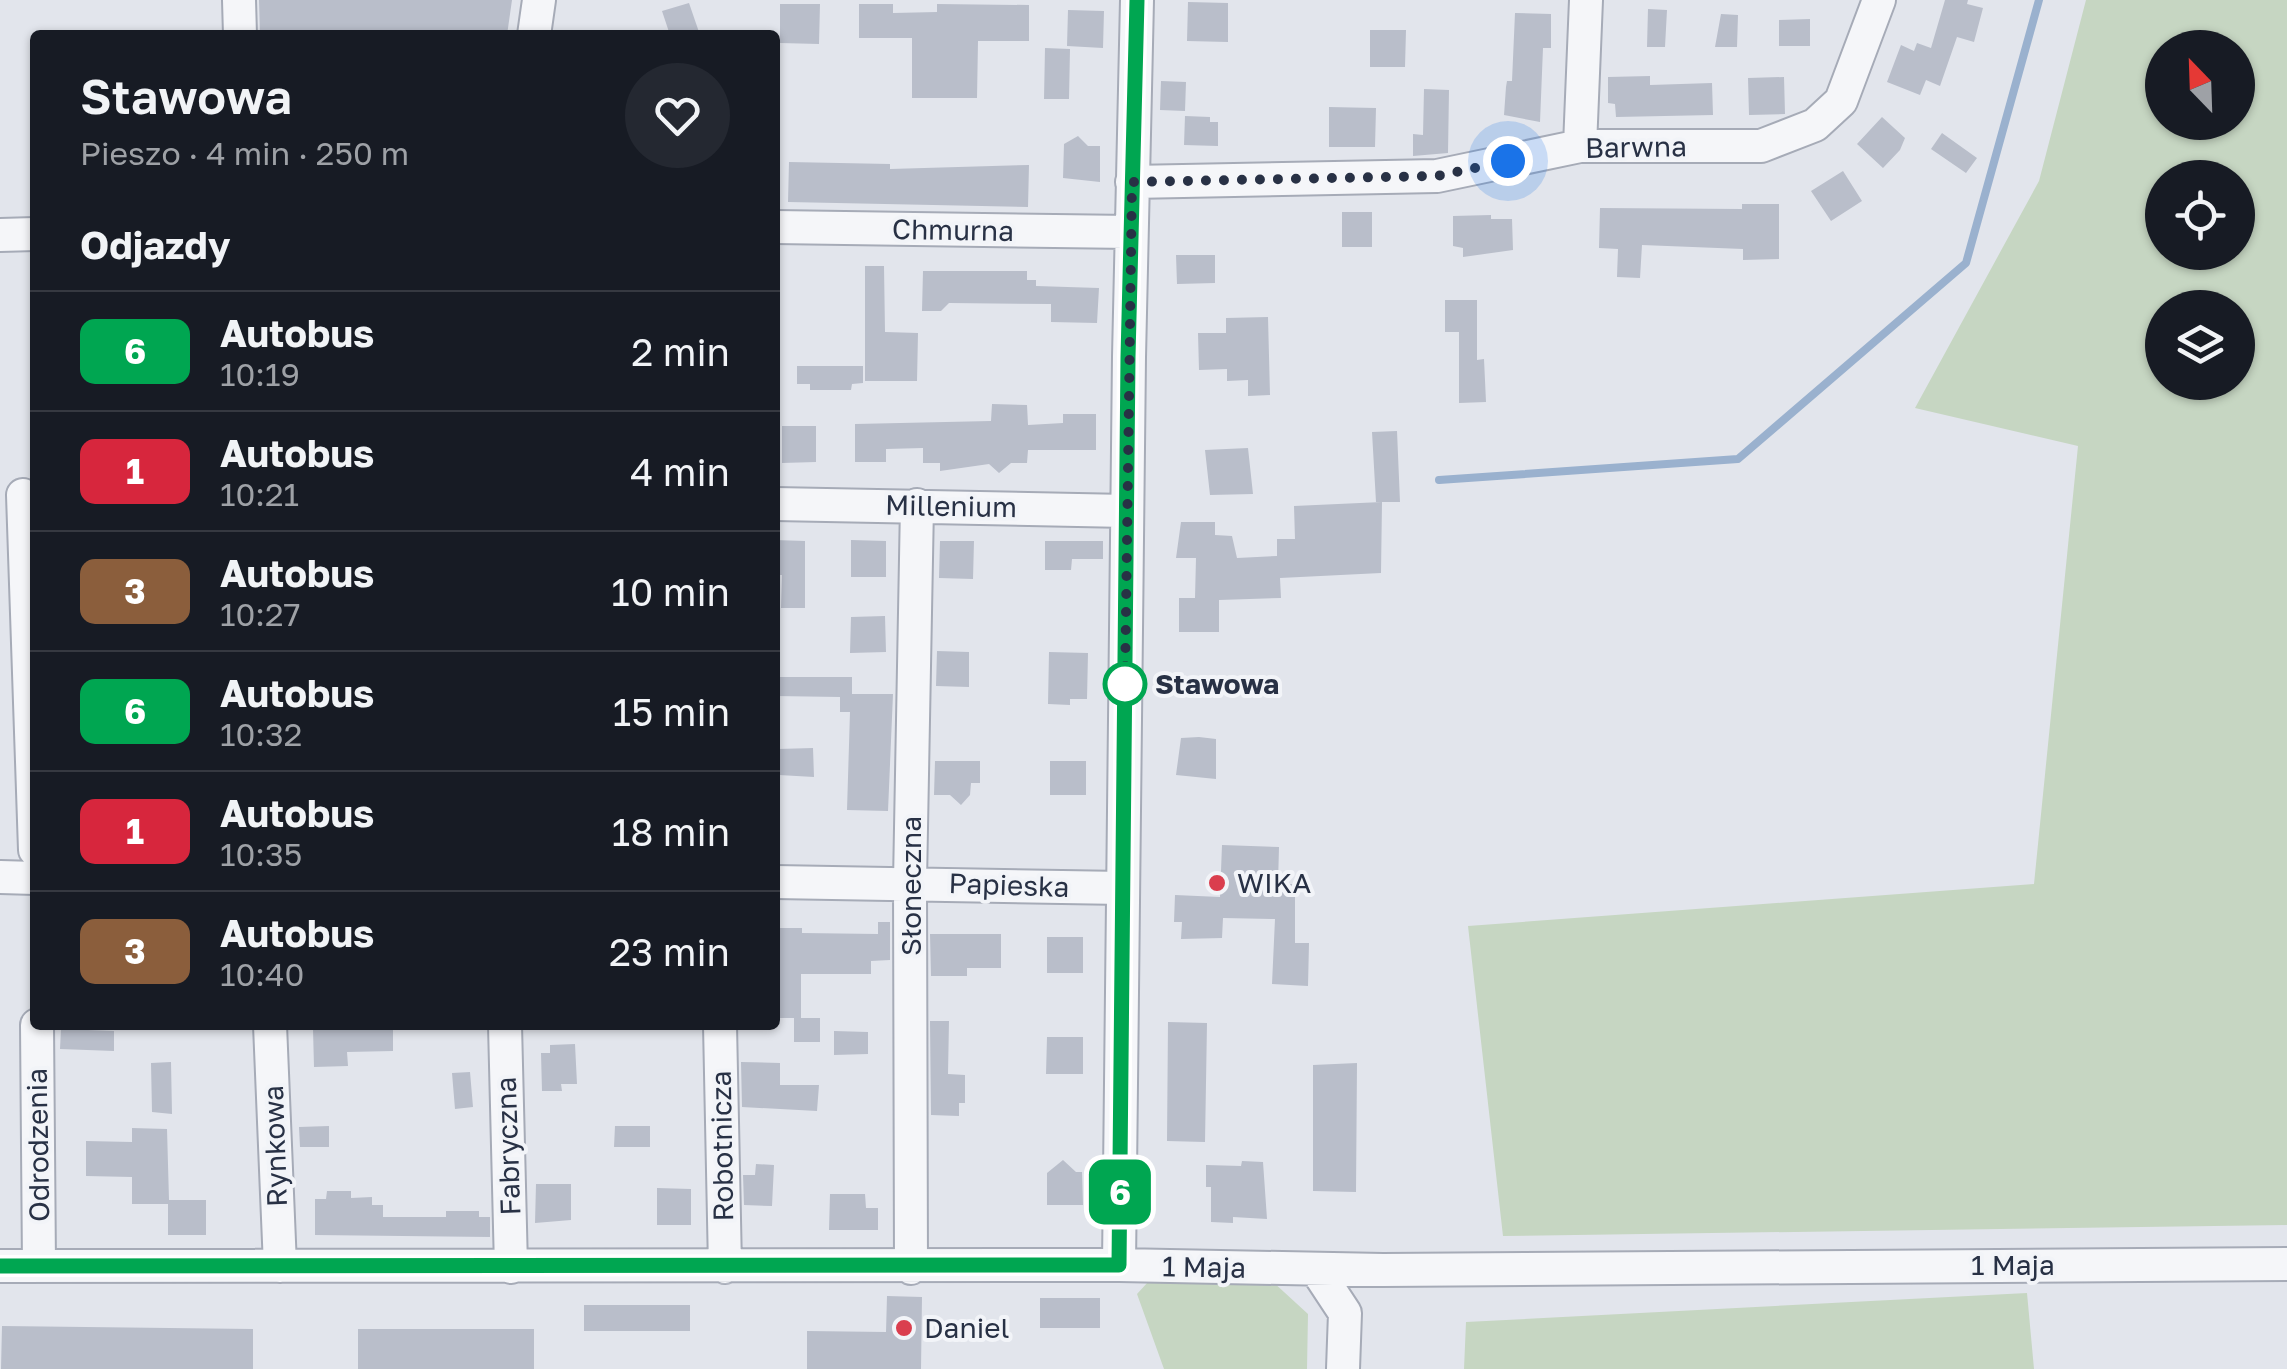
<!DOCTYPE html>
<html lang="pl">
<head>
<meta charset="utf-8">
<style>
  body { margin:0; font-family:"Golos Text",sans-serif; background:#242831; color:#f1f3f6; height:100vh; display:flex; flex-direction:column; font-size:38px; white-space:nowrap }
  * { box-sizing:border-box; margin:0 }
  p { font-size:32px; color:#9ea1a6 }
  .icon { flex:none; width:55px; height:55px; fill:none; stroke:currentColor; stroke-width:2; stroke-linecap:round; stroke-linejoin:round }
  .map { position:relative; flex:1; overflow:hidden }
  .panel { position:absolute; left:30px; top:30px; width:750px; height:1000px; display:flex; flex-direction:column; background:#171b24; border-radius:10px; box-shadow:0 2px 8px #0004 }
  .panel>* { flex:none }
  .badge { padding:0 20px; border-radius:15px; font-size:35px; line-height:65px }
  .needle { width:65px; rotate:337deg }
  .tools { position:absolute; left:2145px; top:30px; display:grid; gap:20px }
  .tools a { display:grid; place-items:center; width:110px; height:110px; border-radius:50%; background:#171b24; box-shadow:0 2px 8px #0004; font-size:50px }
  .you { position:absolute; width:50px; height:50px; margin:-25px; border:8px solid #fff; border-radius:50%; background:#1a73e8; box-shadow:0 0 0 15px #1a73e833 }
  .map>.badge { position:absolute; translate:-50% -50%; box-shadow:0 0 0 5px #fff }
  h2 { padding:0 50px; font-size:38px; line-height:90px }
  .round { display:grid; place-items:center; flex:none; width:105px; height:105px; border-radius:52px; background:#242831 }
  .summary { display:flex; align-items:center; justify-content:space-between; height:170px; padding:0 50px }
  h1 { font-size:48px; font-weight:600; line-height:75px }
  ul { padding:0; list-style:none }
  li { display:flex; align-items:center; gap:30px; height:120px; padding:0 50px; border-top:2px solid #363941 }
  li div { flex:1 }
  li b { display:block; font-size:38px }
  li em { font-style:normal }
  li .badge { min-width:110px; font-weight:700; text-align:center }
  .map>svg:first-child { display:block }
  .green { fill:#c6d6c2; fill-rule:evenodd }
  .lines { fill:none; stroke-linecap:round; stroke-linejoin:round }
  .stream { stroke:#9ab1ce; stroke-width:8 }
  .building { fill:#b9beca }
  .minor-casing { stroke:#a6abb7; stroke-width:36 }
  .minor { stroke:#f5f6f9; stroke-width:32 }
  .line-casing { stroke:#fff; stroke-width:22 }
  .line { stroke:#00a651; stroke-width:15 }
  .walk { stroke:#283145; stroke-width:10; stroke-dasharray:0 18 }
  .stop-dot { fill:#fff; stroke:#00a651; stroke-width:5 }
  .poi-dot { fill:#da3e4e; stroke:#f2f4f8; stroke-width:4 }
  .labels { text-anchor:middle; stroke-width:8; stroke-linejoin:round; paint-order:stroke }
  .street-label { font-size:28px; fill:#283145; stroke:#f2f4f8 }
  .stop-label { font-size:28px; font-weight:bold; fill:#283145; stroke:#f2f4f8; text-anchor:start }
  .poi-label { font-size:28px; fill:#283145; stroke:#f2f4f8; text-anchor:start }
</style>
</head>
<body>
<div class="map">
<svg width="2287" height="1369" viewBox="0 0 2287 1369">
  <rect width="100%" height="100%" fill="#e2e5ec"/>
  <path class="green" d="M2086,0H2287V1225L1503,1236L1468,926L2034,884L2078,446L1915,408L2039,181ZM2162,48H2238V122H2162ZM2162,178H2238V252H2162ZM2162,308H2238V382H2162Z
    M1272,1281L1308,1314L1307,1369H1164L1137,1294L1148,1282Z
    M2027,1293L2034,1369H1464L1466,1322Z"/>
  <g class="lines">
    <path class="stream" d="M1439,480L1738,459L1966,263L2039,0"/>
  </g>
  <path class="building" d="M259,0H512L507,35H260Z
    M1945,0H1968L1967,4L1983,8L1974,42L1957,37L1940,86L1926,80L1920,95L1887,82L1901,45L1914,51L1917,43L1931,48Z
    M1188,2L1228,3V42L1187,41Z
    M689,3L700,35H670L662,11Z
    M780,4H820L819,44L780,43Z
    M859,4H893V13L937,12V4L1029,5V41H978L977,98H912V38H859Z
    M1648,9L1667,10L1665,47H1647Z
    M1068,10L1104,11L1103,48L1067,46Z
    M1515,13L1551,14V48H1543L1540,122L1504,115L1506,87L1507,81H1512Z
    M1721,14L1738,15L1737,47H1715Z
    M1810,19V46H1779V20Z
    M1370,30H1406L1405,67H1370Z
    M1045,48L1070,49L1069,99H1044Z
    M1650,76V85L1712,83L1713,115L1616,117L1615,104L1608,103V77Z
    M1784,77L1785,114L1749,115L1748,78Z
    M1161,81L1186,82L1185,111L1160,110Z
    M1424,89L1449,90L1448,153L1413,156V134L1423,135Z
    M1329,107L1376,108L1375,147H1329Z
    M1185,116L1210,117V122H1218V146L1184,145Z
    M1882,117L1905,138L1900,150L1883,168L1857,144Z
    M1942,133L1977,158L1966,173L1931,149Z
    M1078,136L1088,146H1100V182L1063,178L1064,144Z
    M789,162L890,164V169L1029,165L1028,207L788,202Z
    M1843,171L1862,201L1831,221L1811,191Z
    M1742,204H1779V259L1743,260V249L1642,245L1640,278L1617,277L1618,249L1599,248L1600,208L1742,209Z
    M1342,212H1372V247H1342Z
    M1491,215V219H1512L1513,250L1463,257V248L1453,246V216Z
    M1176,255H1215V283L1177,284Z
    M865,266H884L885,332L918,333L917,381H865Z
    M923,271H1027V280H1036V286L1099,288L1097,323L1051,322V304L949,303L941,311H922Z
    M1445,300H1477V360L1484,359L1486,402L1459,403V332H1445Z
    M1268,317L1270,395L1248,396V380L1227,381V369L1199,370L1198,333H1226V318Z
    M797,366H863V383L852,384L851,390H810V384H797Z
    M992,404L1027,405L1028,425L1063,423V414H1096V450H1028L1027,463H1011L999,473L989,464L940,471V463H923V448L886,449V462H855V424L991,421Z
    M782,426H816V462L782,463Z
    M1397,431L1400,502H1376L1372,432Z
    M1248,448L1253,494L1210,495L1205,450Z
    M1382,502L1381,573L1280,578L1281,598L1219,600V632H1179V598H1195L1196,558H1176L1181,522H1215V535L1232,536L1237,558L1277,556V539H1295L1294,506Z
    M775,540L805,541V608H781L782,575H775Z
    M851,540L886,541V577H851Z
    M940,541H974L973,579L939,578Z
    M1045,541H1103V559H1072L1071,570H1045Z
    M885,616L886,652L850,653L851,617Z
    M937,651L969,652V687L936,686Z
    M1049,652L1088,653L1087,699H1070V705L1048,704Z
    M775,677H852V694H893L888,811L847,810L850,712H840V697L775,696Z
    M1199,737L1216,739V779L1176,775L1181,738Z
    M813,748L814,777L779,775L778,749Z
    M935,761H980V783H971L970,795L961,805L950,795H934Z
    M1050,761H1086V795H1050Z
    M1222,845L1279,847L1278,884H1295V943H1309L1308,986L1272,984L1275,919L1223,918L1222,938L1181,939L1182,922H1174L1175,895L1220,897Z
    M878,922H890V960L871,961V974H801V1018H820V1042H794V1018H799H775V928H802V933L878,934Z
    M930,934H1001V968H967V976H931Z
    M1047,937H1083V973H1047Z
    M930,1021H949L948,1074L965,1075V1103H959V1116L931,1115Z
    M1168,1022L1207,1023L1205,1142L1167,1141Z
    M371,1025H393V1051L347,1052L348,1066L314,1067L313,1029L371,1028Z
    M61,1029L114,1031V1051L60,1049Z
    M834,1031L868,1032V1054L834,1055Z
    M1047,1037H1083V1074H1046Z
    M575,1044L577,1084H561L562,1091H542L541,1053H550V1045Z
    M171,1062L172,1114L152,1112L151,1063Z
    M741,1062L780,1063V1085H819L817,1111L742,1107Z
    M1357,1063L1356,1192L1313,1191V1065Z
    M470,1072L473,1107L455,1109L452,1073Z
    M329,1126V1147H300L299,1127Z
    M615,1126H650V1147H614Z
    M132,1128L167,1129L169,1200H206V1235H168V1204H132V1177L86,1176V1141L132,1142Z
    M1063,1160L1076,1172H1082L1083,1205H1047V1173Z
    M1242,1161L1263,1162L1267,1219L1233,1217V1223L1211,1222V1187H1206V1165L1241,1166Z
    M756,1164L774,1165L772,1206L744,1205L743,1175H755Z
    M536,1184H571V1220L535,1223Z
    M657,1188L691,1189V1225H657Z
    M327,1191H351V1198L372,1197V1205H383V1217H446V1211H479V1217H490V1237L315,1235V1199H326Z
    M830,1194H865L866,1208H878V1230H829Z
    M887,1296L922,1297L921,1369H807V1331L886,1332Z
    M1040,1298H1100V1328H1040Z
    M584,1305H690V1331H584Z
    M2,1326L253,1329V1369H1Z
    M358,1329H534V1369H358Z"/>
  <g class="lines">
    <g class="minor-casing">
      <path id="minor" d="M239,0L240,35
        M534,35L539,0
        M1580,146L1586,0
        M1132,182L1437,176L1580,146H1761L1815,125L1841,101L1879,0
        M775,227L1131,232
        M0,235L35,234
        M23,495L35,850
        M775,504L1127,511
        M0,877L35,878
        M775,882L1123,888
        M37,1025L39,1266
        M270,1025L280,1266
        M505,1025L511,1267
        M720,1025L725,1267
        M1119,1265L1129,357L1137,0
        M0,1266L1119,1265L1383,1270L2287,1264
        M911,1268L910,882L917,505
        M1316,1269L1345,1313L1343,1369"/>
    </g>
    <use href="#minor" class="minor"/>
  </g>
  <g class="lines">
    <g class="line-casing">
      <path id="line" d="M0,1266L1119,1265L1128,357L1137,0"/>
    </g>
    <use href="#line" class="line"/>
    <path class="walk" d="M1125,684L1132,182L1437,176L1508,161"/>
  </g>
  <circle class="stop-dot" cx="1125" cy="684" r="20"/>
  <g class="poi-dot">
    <circle cx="1217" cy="883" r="10"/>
    <circle cx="904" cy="1328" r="10"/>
  </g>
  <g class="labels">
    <g class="street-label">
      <text transform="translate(1636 147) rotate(-1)" y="10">Barwna</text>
      <text transform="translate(953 230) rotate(1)" y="10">Chmurna</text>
      <text transform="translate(951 506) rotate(1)" y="10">Millenium</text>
      <text transform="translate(1009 885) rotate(2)" y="10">Papieska</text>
      <text transform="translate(911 886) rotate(-90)" y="10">Słoneczna</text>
      <text transform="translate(38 1145) rotate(-91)" y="10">Odrodzenia</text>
      <text transform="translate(275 1146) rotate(-92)" y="10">Rynkowa</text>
      <text transform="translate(508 1146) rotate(-92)" y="10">Fabryczna</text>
      <text transform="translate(722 1146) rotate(-91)" y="10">Robotnicza</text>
      <text x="2013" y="1275">1 Maja</text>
      <text transform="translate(1204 1267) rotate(1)" y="10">1 Maja</text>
    </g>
    <g class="stop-label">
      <text x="1155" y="694">Stawowa</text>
    </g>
    <g class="poi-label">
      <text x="1237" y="893">WIKA</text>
      <text x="924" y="1338">Daniel</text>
    </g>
  </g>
</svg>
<div class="tools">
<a><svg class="needle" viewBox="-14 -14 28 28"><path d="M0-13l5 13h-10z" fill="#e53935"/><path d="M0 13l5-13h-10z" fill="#9ea1a6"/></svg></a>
<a><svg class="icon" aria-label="locate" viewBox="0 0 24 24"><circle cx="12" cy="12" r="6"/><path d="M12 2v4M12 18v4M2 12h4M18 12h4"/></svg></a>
<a><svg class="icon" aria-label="layers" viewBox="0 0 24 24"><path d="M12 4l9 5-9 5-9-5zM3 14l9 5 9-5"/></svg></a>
</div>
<div class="you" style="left:1508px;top:161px"></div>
<b class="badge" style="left:1120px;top:1192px;background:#00a651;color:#fff">6</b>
<section class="panel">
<div class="summary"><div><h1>Stawowa</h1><p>Pieszo · 4 min · 250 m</p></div><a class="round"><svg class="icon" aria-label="heart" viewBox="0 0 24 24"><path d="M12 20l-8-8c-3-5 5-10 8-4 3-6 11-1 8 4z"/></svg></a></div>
<h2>Odjazdy</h2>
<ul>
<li><span class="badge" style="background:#00a651;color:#fff">6</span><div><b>Autobus</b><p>10:19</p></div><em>2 min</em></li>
<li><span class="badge" style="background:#d7263d;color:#fff">1</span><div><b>Autobus</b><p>10:21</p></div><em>4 min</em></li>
<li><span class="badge" style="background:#8b5e3c;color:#fff">3</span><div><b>Autobus</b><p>10:27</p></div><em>10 min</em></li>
<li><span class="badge" style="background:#00a651;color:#fff">6</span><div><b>Autobus</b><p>10:32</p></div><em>15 min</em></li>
<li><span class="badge" style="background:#d7263d;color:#fff">1</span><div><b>Autobus</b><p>10:35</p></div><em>18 min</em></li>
<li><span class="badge" style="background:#8b5e3c;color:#fff">3</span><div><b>Autobus</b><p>10:40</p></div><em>23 min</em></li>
</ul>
</section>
</div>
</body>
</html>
